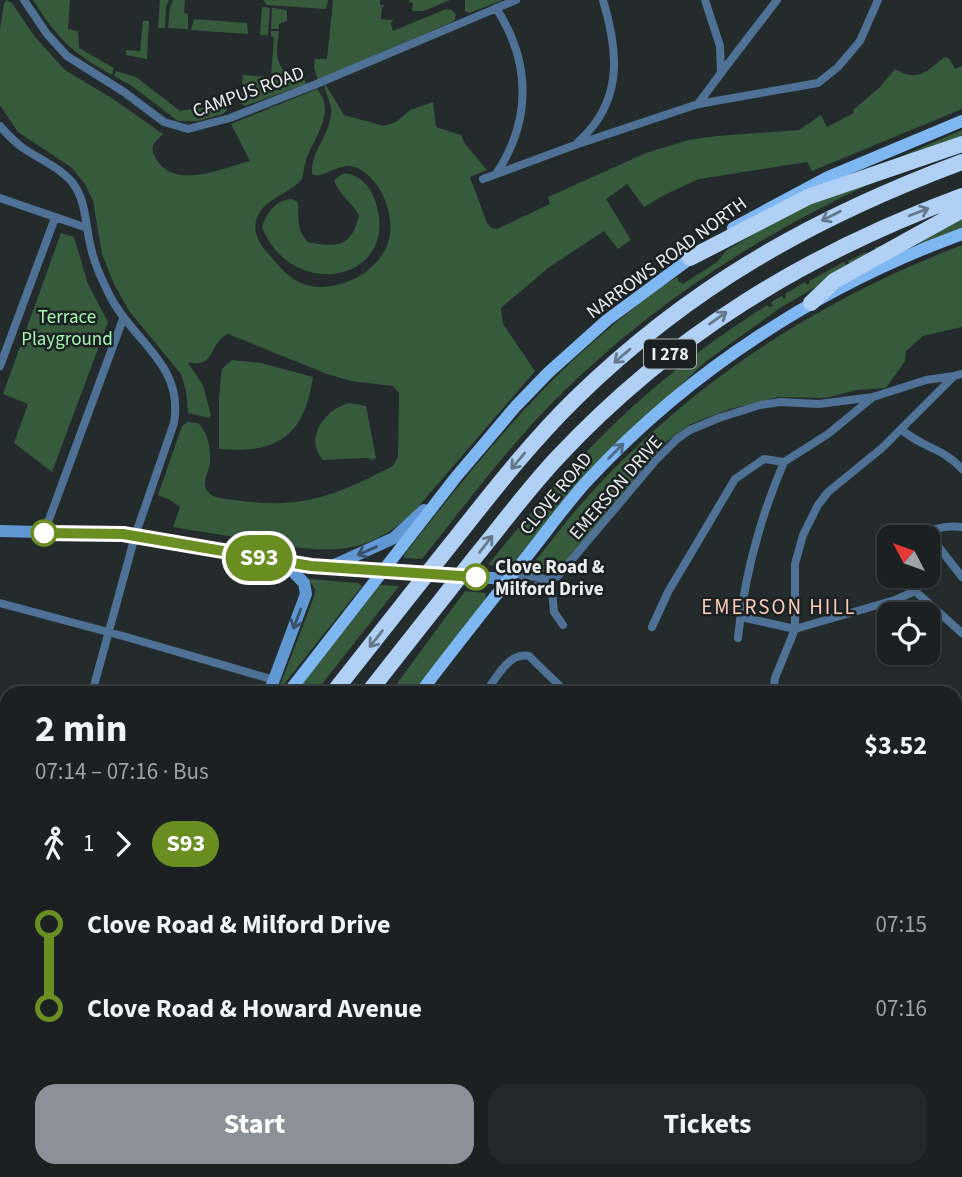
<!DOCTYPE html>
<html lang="en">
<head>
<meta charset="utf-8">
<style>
  body { margin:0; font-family:"Source Sans 3",sans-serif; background:#24282a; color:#f1f3f6; height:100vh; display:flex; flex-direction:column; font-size:26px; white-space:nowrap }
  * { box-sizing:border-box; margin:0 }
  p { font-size:23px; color:#a0a3a5 }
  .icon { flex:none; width:38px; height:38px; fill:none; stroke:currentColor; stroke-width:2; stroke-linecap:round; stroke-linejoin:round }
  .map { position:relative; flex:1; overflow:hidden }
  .sheet { position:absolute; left:0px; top:686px; width:962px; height:492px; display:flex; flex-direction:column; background:#1b2022; border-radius:21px 21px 0 0; box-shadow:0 2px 5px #0004,0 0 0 2px #393e40 }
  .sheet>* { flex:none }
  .badge { padding:0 14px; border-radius:23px; font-size:24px; line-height:46px }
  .needle { width:46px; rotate:311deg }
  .buttons { position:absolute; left:877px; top:525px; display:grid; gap:14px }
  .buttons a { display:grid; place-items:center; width:63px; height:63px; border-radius:14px; background:#1b2022; box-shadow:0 2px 5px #0004,0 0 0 2px #393e40; font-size:35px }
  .map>.badge { position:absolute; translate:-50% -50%; box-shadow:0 0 0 4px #fff }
  .legs { display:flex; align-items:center; gap:10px; height:77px; padding:0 35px; font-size:23px }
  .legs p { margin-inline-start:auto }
  .overview { display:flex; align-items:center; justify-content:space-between; height:119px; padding:0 35px }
  h1 { font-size:38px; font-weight:700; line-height:52px }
  .cta { display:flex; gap:14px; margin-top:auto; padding:14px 35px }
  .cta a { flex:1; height:80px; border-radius:21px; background:#8c9099; color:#fff; font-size:28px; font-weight:700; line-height:80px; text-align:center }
  .cta a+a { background:#24282a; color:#f1f3f6 }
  ul { padding:0 35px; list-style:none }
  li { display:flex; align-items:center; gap:24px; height:84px; font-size:26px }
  li i { display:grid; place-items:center; width:10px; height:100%; margin:0 9px; background:currentColor }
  li i::after { content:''; width:18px; height:18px; margin:-9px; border:5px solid; border-radius:50%; background:#1b2022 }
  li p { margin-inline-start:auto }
  li:first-child i { background:linear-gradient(#0000 50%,currentColor 0) }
  li:last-child i { background:linear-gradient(currentColor 50%,#0000 0) }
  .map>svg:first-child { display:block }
  .green { fill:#365a3b }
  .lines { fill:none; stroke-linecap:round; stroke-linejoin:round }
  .street { stroke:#4f7195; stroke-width:8 }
  .secondary { stroke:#6198d3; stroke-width:12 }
  .primary { stroke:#7fb7f3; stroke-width:12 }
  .highway { stroke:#b0d1f5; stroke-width:16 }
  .oneway { stroke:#66798c }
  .oneway2 { stroke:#4d6c8b }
  .oneway3 { stroke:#375169 }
  .line-1-casing { stroke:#fff; stroke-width:16 }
  .line-1 { stroke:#6b8e23; stroke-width:10 }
  .stop-1-dot { fill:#fff; stroke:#6b8e23; stroke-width:3.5 }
  .labels { text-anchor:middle; stroke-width:5; stroke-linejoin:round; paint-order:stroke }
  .shield { fill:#1b2123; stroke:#acb0b2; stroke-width:2 }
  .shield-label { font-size:18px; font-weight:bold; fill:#eaeeef }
  .street-label { font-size:19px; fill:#eaeeef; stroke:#1b2123 }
  .park-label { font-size:19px; fill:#a5f6af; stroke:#1b2123 }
  .stop-label { font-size:19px; font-weight:bold; fill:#eaeeef; stroke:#1b2123; text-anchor:start }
  .neighbourhood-label { font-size:21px; letter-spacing:2px; fill:#facbb7; stroke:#1b2123 }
</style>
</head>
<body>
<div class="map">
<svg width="962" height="1177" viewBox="0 0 962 1177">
  <rect width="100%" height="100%" fill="#242b2d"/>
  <path class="green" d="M7,0L12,3L35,37L65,70L113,99L163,134C155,142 149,146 155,157C173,192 222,168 250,161L231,124L317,89C336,111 316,135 307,157C304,165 304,172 302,179C290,193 270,197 260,212C251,226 256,239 266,251C274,260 282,271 292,278C320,298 364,282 382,255C400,229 387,186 361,170C340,157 326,181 312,174C310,151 333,132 331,108C330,101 326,93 324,86L326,85L344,115L384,126L396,122L410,110L433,102L436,127L461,135L465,144L487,170L470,177L487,223L491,228L497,229L550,204L548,197L646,153L688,140L717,136L799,130L821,115L827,127L854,113L853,110L879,88L895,69C919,83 926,71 945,57L949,58L955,69L962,66V109L812,171L807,162L699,179L666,194L644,207L627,184L606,199L631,240L618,249L604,231L548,268L501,308L503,324L535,371L412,514C361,560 322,552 259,541C230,536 201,532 173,527L180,507L170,500L158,495L182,426L188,422L198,423C209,433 212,453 209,468C207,474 203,482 206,489C210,498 225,499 234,500C302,510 334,496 393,466L398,457L399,393L393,386L351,381L327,374L228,334C213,340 213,362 199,363C196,364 192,362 188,363L203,385L211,416L209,418L188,413L186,391L181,374L129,311L114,284L102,254L93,201L85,184L71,167L18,132L0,105V29L4,3Z
    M33,0H70L68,29L78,31L79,48L114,68L112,75C71,52 58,39 33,0Z
    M160,0H169L166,7L165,28H158Z
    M173,0H185L184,13L188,14V29L168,28L170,7Z
    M263,0H328L326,9L267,5Z
    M333,0H380V5H385L382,7L381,19L393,20L391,24L393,31L446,9L452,10L456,15L454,21L318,80L314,68L315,59H327Z
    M409,0H450L424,11H412L413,3L409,2Z
    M465,0H503L469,13L465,11Z
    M262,7L270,8L268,35H260Z
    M272,8L287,10V21L279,24V29H271Z
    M194,19L247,23L248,34L191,30Z
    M143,21H149L147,59L126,55V50L140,51Z
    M271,31H279C277,49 272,68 293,75L294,68L301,69L306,84L245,106L240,103L243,75L271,77L274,37L271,36Z
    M116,71L136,77L180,111L219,105L229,101L228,109L223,114L198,121H178L132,86L114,76Z
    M962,130V139L888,162Z
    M344,173C360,175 369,185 375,200C403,281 292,304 262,227C267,213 275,200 292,199L298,202C299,219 296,229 308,242C337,248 352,247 359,215C352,202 338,194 334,180Z
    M881,179C761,233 652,304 558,397C508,447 466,504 422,559L404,558V555C468,473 532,392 613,325C634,308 654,290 678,277V281L683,284L717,262L727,250L778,220L837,192Z
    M962,218V228L916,246L921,242Z
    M61,233L74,237L88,284L108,322L52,472L14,443L28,404L3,394Z
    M888,245L780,308L705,362L581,480L510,567L488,565C573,458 651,378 767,305L769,307L773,306L771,302L782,296L784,299L786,297L785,294L805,282L807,285L810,283L809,281L844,262L846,265L849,264L848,261L866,252L867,254L876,250L875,247Z
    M962,245V327L923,336L906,351L905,361L886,388L856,390L826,398L778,397L730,409L691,424L666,442L565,563L549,572H529L528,570C549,544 569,517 592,492C694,380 821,299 962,245Z
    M232,360L261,363L313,377C304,437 277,454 219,449V396L222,369Z
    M350,403L366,406L376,458L372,460L368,458L323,460C303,438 326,408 350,403Z
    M308,579L358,583L362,586L277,693L314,597L315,589Z
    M380,585L399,586L315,693H295Z
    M465,591L486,593L485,600L412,693H390Z
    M7,1014V1075L0,1084V1022Z
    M402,1171H494L500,1177H402Z"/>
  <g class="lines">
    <path class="street" d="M24,0L47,34L67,56L124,92L164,122L188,129L230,118L314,85L516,0
      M496,8C531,62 532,120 496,174
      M721,73L777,0
      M698,104L721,73L720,46L705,0
      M0,126C7,134 14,142 23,148C39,159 59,167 72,182C87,201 85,226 91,248C95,266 103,282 111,298C135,343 184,365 174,423L135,536L92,693
      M578,142C623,102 619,53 603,0
      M483,179L575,145L698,104L818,83L838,67L860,41L878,0
      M0,198L87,228
      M0,366L55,218
      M901,429C920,447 942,447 962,469
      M927,532L962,577
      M44,533L123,319
      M918,537C932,528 945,525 962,527
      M906,576L915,591L962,633
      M551,580L524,575L508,579L515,588C533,589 543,585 558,576L656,460L677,439L690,430L719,418L760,405L780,402L819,404L873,397L926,380L954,376
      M551,580L554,612L563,625
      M0,603L123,636L274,680
      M741,617L795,629L895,600L915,591
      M652,627L668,592L735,479L764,459L784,462L828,434L873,397
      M738,638C744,578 760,518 784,462
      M485,693C496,679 509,651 529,656L567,693
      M773,693L775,678L795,629V564L803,535L818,505L828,492L882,448L954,376L962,374
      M0,703L7,705
      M956,722L962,719
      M0,806L7,808
      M0,909L7,911
      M956,961L962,973
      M956,1124H962
      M516,1171L524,1177
      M637,1177L640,1171
      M748,1177L751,1171
      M860,1177L863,1171"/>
    <path class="secondary" d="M0,531L123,534L328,568L508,579
      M330,567L394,538L424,510
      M269,693L306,594L304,583L285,563
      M0,1011L7,1003
      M56,1177L61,1171"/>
    <path class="primary" d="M733,228L828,177L962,121
      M288,693L456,477L516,406L549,372L607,320L695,255
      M420,693C456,645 494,598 531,551C550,527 567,503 588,480C691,369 820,286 962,234"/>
    <path class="highway" d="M690,258L808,197L962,144
      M811,303L834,281L962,210
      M333,693C373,642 414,590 455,539C493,491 531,442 576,398C691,286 812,218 962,162
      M368,693C404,647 440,602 476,556C503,523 528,489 557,458C672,335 805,254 962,196
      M0,1112L7,1103
      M0,1160L7,1151
      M5,1177L12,1171"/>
  </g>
  <defs><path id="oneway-shaft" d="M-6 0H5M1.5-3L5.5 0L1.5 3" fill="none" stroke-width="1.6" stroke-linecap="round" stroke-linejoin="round" transform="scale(1.75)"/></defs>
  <g class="oneway">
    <use href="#oneway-shaft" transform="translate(919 212) rotate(-21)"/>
    <use href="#oneway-shaft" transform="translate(831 216) rotate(153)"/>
    <use href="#oneway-shaft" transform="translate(718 318) rotate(-35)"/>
    <use href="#oneway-shaft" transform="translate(622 356) rotate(139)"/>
    <use href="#oneway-shaft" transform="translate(518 461) rotate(130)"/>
    <use href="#oneway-shaft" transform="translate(486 544) rotate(-52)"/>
    <use href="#oneway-shaft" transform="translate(376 639) rotate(128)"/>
  </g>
  <use class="oneway2" href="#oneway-shaft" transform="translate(616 451) rotate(-45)"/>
  <g class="oneway3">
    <use href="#oneway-shaft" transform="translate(367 551) rotate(156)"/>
    <use href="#oneway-shaft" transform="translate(297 619) rotate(111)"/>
  </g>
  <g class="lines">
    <g class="line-1-casing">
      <path id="line-1" d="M44,533L123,534L311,566L476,577"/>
    </g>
    <use href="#line-1" class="line-1"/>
  </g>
  <g class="stop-1-dot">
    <circle cx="44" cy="533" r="12"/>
    <circle cx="476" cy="577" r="12"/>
  </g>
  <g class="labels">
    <rect class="shield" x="644" y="339.5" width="52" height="29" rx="5"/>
    <g class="shield-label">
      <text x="670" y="360">I 278</text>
    </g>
    <g class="street-label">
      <text transform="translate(248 91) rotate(-20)" y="7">CAMPUS ROAD</text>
      <text transform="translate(666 257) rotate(-36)" y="7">NARROWS ROAD NORTH</text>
      <text transform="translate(615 487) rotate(-49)" y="7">EMERSON DRIVE</text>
      <text transform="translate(555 493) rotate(-50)" y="7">CLOVE ROAD</text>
    </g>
    <g class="park-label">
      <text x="67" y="323">Terrace<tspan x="67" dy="22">Playground</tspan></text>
    </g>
    <g class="stop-label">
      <text x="495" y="573">Clove Road &amp;<tspan x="495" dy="22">Milford Drive</tspan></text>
    </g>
    <g class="neighbourhood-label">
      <text x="779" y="614">EMERSON HILL</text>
    </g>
  </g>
</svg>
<div class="buttons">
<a><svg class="needle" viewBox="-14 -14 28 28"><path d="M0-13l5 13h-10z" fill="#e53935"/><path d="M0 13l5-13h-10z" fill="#a0a3a5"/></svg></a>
<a><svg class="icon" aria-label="locate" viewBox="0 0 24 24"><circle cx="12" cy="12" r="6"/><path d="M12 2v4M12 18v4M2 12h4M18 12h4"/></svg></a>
</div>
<b class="badge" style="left:259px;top:558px;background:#6b8e23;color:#fff">S93</b>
<section class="sheet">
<div class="overview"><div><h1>2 min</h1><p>07:14 – 07:16 · Bus</p></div><b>$3.52</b></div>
<div class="legs"><svg class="icon" aria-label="walk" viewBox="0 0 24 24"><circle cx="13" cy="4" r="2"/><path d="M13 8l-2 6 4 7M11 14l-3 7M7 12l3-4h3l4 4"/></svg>1<svg class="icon" aria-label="forward" viewBox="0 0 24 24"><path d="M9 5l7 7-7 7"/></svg><b class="badge" style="background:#6b8e23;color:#fff">S93</b></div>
<ul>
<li><i style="color:#6b8e23"></i><b>Clove Road &amp; Milford Drive</b><p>07:15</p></li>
<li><i style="color:#6b8e23"></i><b>Clove Road &amp; Howard Avenue</b><p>07:16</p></li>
</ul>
<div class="cta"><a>Start</a><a>Tickets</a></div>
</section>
</div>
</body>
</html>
